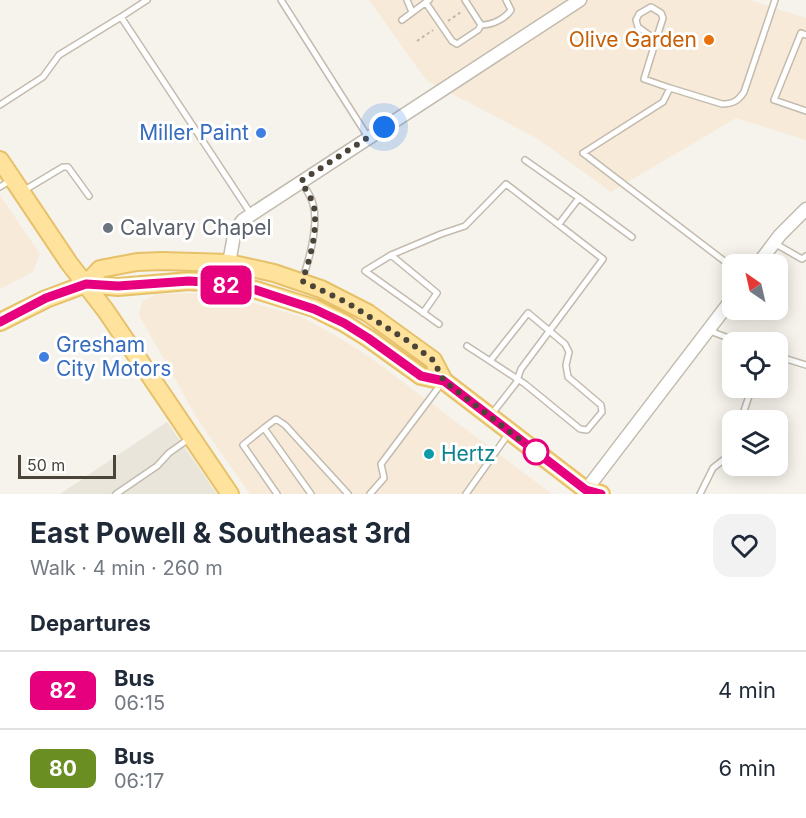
<!DOCTYPE html>
<html lang="en">
<head>
<meta charset="utf-8">
<style>
  body { margin:0; font-family:Inter,sans-serif; background:#f2f2f3; color:#1f2937; height:100vh; display:flex; flex-direction:column; font-size:22px; white-space:nowrap }
  * { box-sizing:border-box; margin:0 }
  p { font-size:20px; color:#747a83 }
  .icon { flex:none; width:33px; height:33px; fill:none; stroke:currentColor; stroke-width:2; stroke-linecap:round; stroke-linejoin:round }
  .map { position:relative; height:494px; overflow:hidden }
  .drawer { display:flex; flex-direction:column; background:#fff; flex:1 }
  .drawer>* { flex:none }
  .badge { padding:0 12px; border-radius:9px; font-size:21px; line-height:39px }
  .needle { width:39px; rotate:326deg }
  .buttons { position:absolute; left:722px; top:254px; display:grid; gap:12px }
  .buttons a { display:grid; place-items:center; width:66px; height:66px; border-radius:12px; background:#fff; box-shadow:0 3px 15px #0003; font-size:30px }
  .scale { position:absolute; left:18px; bottom:15px; width:98px; box-sizing:border-box; padding-left:6px; border:3px solid #4b4439; border-top:0; font-size:16px; line-height:21px; white-space:nowrap; color:#4b4439; -webkit-text-stroke:4px #fff; paint-order:stroke }
  .you { position:absolute; width:30px; height:30px; margin:-15px; border:4px solid #fff; border-radius:50%; background:#1a73e8; box-shadow:0 0 0 9px #1a73e833 }
  .map>.badge { position:absolute; translate:-50% -50%; box-shadow:0 0 0 3px #fff }
  h2 { padding:0 30px; font-size:22px; line-height:54px }
  .round { display:grid; place-items:center; flex:none; width:63px; height:63px; border-radius:18px; background:#f2f2f3 }
  .summary { display:flex; align-items:center; justify-content:space-between; height:102px; padding:0 30px }
  h1 { font-size:28px; font-weight:700; line-height:45px }
  ul { padding:0; list-style:none }
  li { display:flex; align-items:center; gap:18px; height:78px; padding:0 30px; border-top:2px solid #e0e1e3 }
  li div { flex:1 }
  li b { display:block; font-size:22px }
  li em { font-style:normal }
  li .badge { min-width:66px; font-weight:700; text-align:center }
  .map>svg:first-child { display:block }
  .residential { fill:#eae5da }
  .commercial { fill:#f7ead8 }
  .lines { fill:none; stroke-linecap:round; stroke-linejoin:round }
  .service-casing { stroke:#c2bbae; stroke-width:8 }
  .tertiary-casing { stroke:#c2bbae; stroke-width:15 }
  .primary-casing { stroke:#e6c16a; stroke-width:20 }
  .path { stroke:#c4b79f; stroke-width:2; stroke-dasharray:3 3; stroke-linecap:butt }
  .service { stroke:#fff; stroke-width:5 }
  .tertiary { stroke:#fff; stroke-width:12 }
  .primary { stroke:#ffe39c; stroke-width:16 }
  .line-casing { stroke:#fff; stroke-width:14 }
  .line { stroke:#e6007e; stroke-width:9 }
  .walk { stroke:#4b4439; stroke-width:6; stroke-dasharray:0 10.8 }
  .food-dot { fill:#e8710a; stroke:#fff; stroke-width:2 }
  .shop-dot { fill:#3f7fe0; stroke:#fff; stroke-width:2 }
  .worship-dot { fill:#6b7280; stroke:#fff; stroke-width:2 }
  .stop-dot { fill:#fff; stroke:#e6007e; stroke-width:3 }
  .culture-dot { fill:#0f9aa8; stroke:#fff; stroke-width:2 }
  .labels { text-anchor:middle; stroke-width:6; stroke-linejoin:round; paint-order:stroke }
  .food-label { font-size:21px; fill:#c56008; stroke:#fff; text-anchor:end }
  .shop-label { font-size:21px; fill:#366cbe; stroke:#fff; text-anchor:end }
  .worship-label { font-size:21px; fill:#5b616d; stroke:#fff; text-anchor:start }
  .culture-label { font-size:21px; fill:#0d838f; stroke:#fff; text-anchor:start }
</style>
</head>
<body>
<div class="map">
<svg width="806" height="494" viewBox="0 0 806 494">
  <rect width="100%" height="100%" fill="#f6f3ec"/>
  <path class="residential" d="M167,422L217,494H60Z"/>
  <path class="commercial" d="M369,0H750L806,18V140L736,118L611,192L538,139L426,80Z
    M0,195L40,254L33,272L0,289Z
    M201,293L232,297L302,317L340,338L371,358L552,494H250L198,420L139,315L142,301L156,294Z"/>
  <g class="lines">
    <g class="service-casing">
      <path id="service" d="M281,0L368,137
        M407,0L412,12
        M426,3L452,41L457,44L478,30L481,25L465,0
        M651,7L661,13L663,18L656,40L638,27L636,20L639,14Z
        M121,17L147,0
        M402,20L429,0
        M481,25C492,25 505,19 511,10L506,0
        M806,35L801,33L774,100L806,111
        M656,40L644,79L670,88
        M0,105L43,77L59,55L121,17L251,214
        M525,160L579,198L559,224
        M302,183C306,189 311,196 313,204C319,224 309,261 302,280
        M0,187L11,180
        M23,191L63,167H68L89,196
        M579,198L632,237
        M774,243L802,259L806,256
        M391,255L437,293L423,313
        M732,267L583,153L663,102L670,88L722,104C733,104 738,101 744,92L775,0
        M528,313L565,344L569,352L566,365L568,377L601,405L602,412L587,430L580,429L525,384L490,361Z
        M439,324L365,271L391,255L441,234L465,226L506,184L603,259L521,369L516,383L491,415
        M710,331L739,342
        M467,346L490,361
        M777,356L806,365
        M741,420L752,387
        M264,428L276,419L285,425L348,494
        M116,494L157,466L169,453L190,438
        M277,494L243,445L264,428L311,494
        M370,494L384,478L381,464L441,384
        M466,494L509,433
        M700,494L713,468L727,457L732,445"/>
    </g>
    <g class="tertiary-casing">
      <path id="tertiary" d="M229,263L235,230L243,220L580,0
        M758,264L780,235L806,209
        M586,490L732,299"/>
    </g>
    <g class="primary-casing">
      <path id="primary" d="M0,160L69,263L106,311L230,494
        M86,284L100,269L137,262L162,261L229,263L274,273L321,289L368,313L433,360L444,381L586,490L601,494
        M0,322L46,299L86,284L118,287L189,281L219,283L256,290L314,308L344,323L368,338L421,376L444,381"/>
    </g>
    <path class="path" d="M448,21L461,12
      M417,41L433,30"/>
    <use href="#service" class="service"/>
    <use href="#tertiary" class="tertiary"/>
    <use href="#primary" class="primary"/>
  </g>
  <g class="lines">
    <g class="line-casing">
      <path id="line" d="M0,322L46,298L86,284L118,286L189,281L219,283L256,290L314,309L344,323L368,338L421,376L444,381L586,490L601,494"/>
    </g>
    <use href="#line" class="line"/>
    <path class="walk" d="M384,127L301,181C305,189 312,198 314,207C318,230 310,260 302,281L346,302L405,339L433,360L444,381L536,452"/>
  </g>
  <circle class="food-dot" cx="709" cy="40" r="6"/>
  <g class="shop-dot">
    <circle cx="261" cy="133" r="6"/>
    <circle cx="44" cy="357" r="6"/>
  </g>
  <circle class="worship-dot" cx="108" cy="228" r="6"/>
  <circle class="stop-dot" cx="536" cy="452" r="12"/>
  <circle class="culture-dot" cx="429" cy="454" r="6"/>
  <g class="labels">
    <g class="food-label">
      <text x="697" y="47">Olive Garden</text>
    </g>
    <g class="shop-label">
      <text x="249" y="140">Miller Paint</text>
      <text x="56" y="352" text-anchor="start">Gresham<tspan x="56" dy="24">City Motors</tspan></text>
    </g>
    <g class="worship-label">
      <text x="120" y="235">Calvary Chapel</text>
    </g>
    <g class="culture-label">
      <text x="441" y="461">Hertz</text>
    </g>
  </g>
</svg>
<div class="buttons">
<a><svg class="needle" viewBox="-14 -14 28 28"><path d="M0-13l5 13h-10z" fill="#e53935"/><path d="M0 13l5-13h-10z" fill="#747a83"/></svg></a>
<a><svg class="icon" aria-label="locate" viewBox="0 0 24 24"><circle cx="12" cy="12" r="6"/><path d="M12 2v4M12 18v4M2 12h4M18 12h4"/></svg></a>
<a><svg class="icon" aria-label="layers" viewBox="0 0 24 24"><path d="M12 4l9 5-9 5-9-5zM3 14l9 5 9-5"/></svg></a>
</div>
<div class="scale">50 m</div>
<div class="you" style="left:384px;top:127px"></div>
<b class="badge" style="left:226px;top:285px;background:#e6007e;color:#fff">82</b>
</div>
<section class="drawer">
<div class="summary"><div><h1>East Powell &amp; Southeast 3rd</h1><p>Walk · 4 min · 260 m</p></div><a class="round"><svg class="icon" aria-label="heart" viewBox="0 0 24 24"><path d="M12 20l-8-8c-3-5 5-10 8-4 3-6 11-1 8 4z"/></svg></a></div>
<h2>Departures</h2>
<ul>
<li><span class="badge" style="background:#e6007e;color:#fff">82</span><div><b>Bus</b><p>06:15</p></div><em>4 min</em></li>
<li><span class="badge" style="background:#6b8e23;color:#fff">80</span><div><b>Bus</b><p>06:17</p></div><em>6 min</em></li>
</ul>
</section>
</body>
</html>
